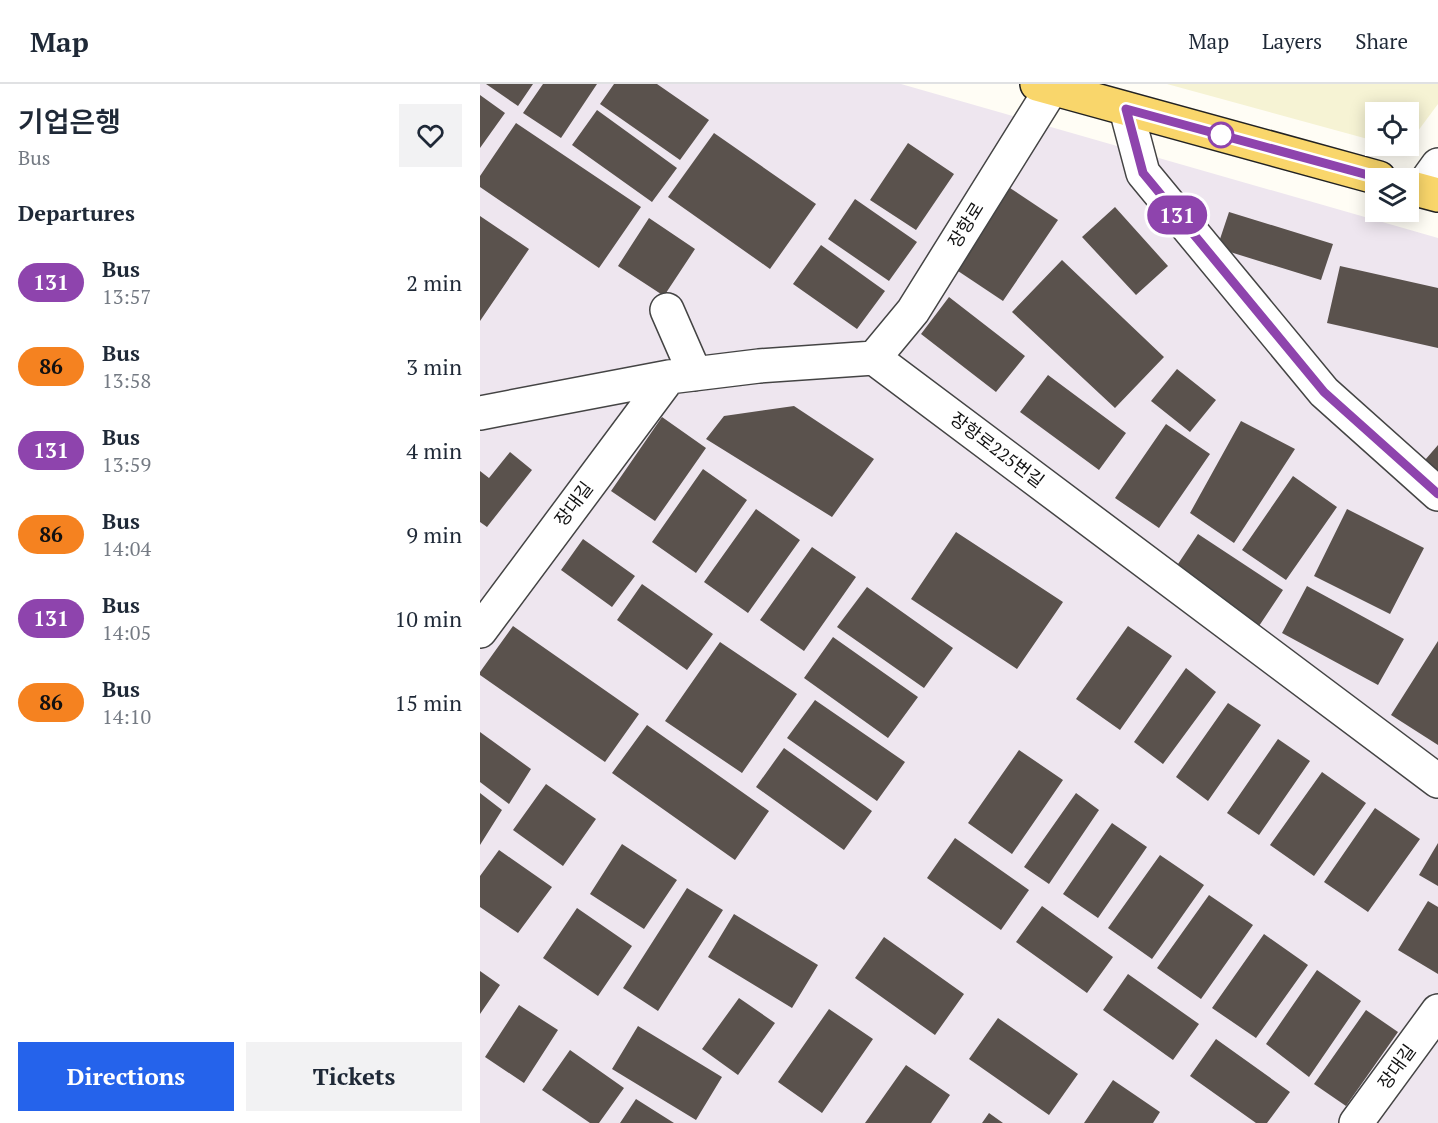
<!DOCTYPE html>
<html lang="en">
<head>
<meta charset="utf-8">
<style>
  body { margin:0; font-family:"PT Serif","Noto Sans KR",serif; background:#f2f2f3; color:#1f2937; height:100vh; display:flex; flex-direction:column; font-size:22px; white-space:nowrap }
  * { box-sizing:border-box; margin:0 }
  p { font-size:20px; color:#747a83 }
  .icon { flex:none; width:33px; height:33px; fill:none; stroke:currentColor; stroke-width:2; stroke-linecap:round; stroke-linejoin:round }
  .map { position:relative; flex:1; overflow:hidden }
  .panel { display:flex; flex-direction:column; background:#fff; width:480px }
  .panel>* { flex:none }
  .badge { padding:0 12px; border-radius:20px; font-size:21px; line-height:39px }
  .tools { position:absolute; left:885px; top:18px; display:grid; gap:12px }
  .tools a { display:grid; place-items:center; width:54px; height:54px; border-radius:0px; background:#fff; box-shadow:0 3px 15px #0003; font-size:30px }
  .map>.badge { position:absolute; translate:-50% -50%; box-shadow:0 0 0 3px #fff }
  h2 { padding:0 18px; font-size:22px; line-height:54px }
  .round { display:grid; place-items:center; flex:none; width:63px; height:63px; border-radius:0px; background:#f2f2f3 }
  .summary { display:flex; align-items:center; justify-content:space-between; height:102px; padding:0 18px }
  h1 { font-size:28px; font-weight:600; line-height:45px }
  .action { display:flex; gap:12px; margin-top:auto; padding:12px 18px }
  .action a { flex:1; height:69px; border-radius:0px; background:#2563eb; color:#fff; font-size:24px; font-weight:600; line-height:69px; text-align:center }
  .action a+a { background:#f2f2f3; color:#1f2937 }
  ul { padding:0; list-style:none }
  li { display:flex; align-items:center; gap:18px; height:84px; padding:0 18px }
  li div { flex:1 }
  li b { display:block; font-size:22px }
  li em { font-style:normal }
  li .badge { min-width:66px; font-weight:700; text-align:center }
  header { display:flex; align-items:center; gap:36px; box-sizing:border-box; height:84px; padding:0 30px; background:#fff; border-bottom:2px solid #e0e1e3 }
  header strong { font-size:28px }
  nav { display:flex; gap:33px; margin-inline-start:auto; font-size:21px }
  main { display:flex; flex:1; min-height:0 }
  .map>svg:first-child { display:block }
  .industrial { fill:#eee6ef }
  .farmland { fill:#f6f3d4 }
  .building { fill:#5a524d }
  .lines { fill:none; stroke-linecap:round; stroke-linejoin:round }
  .minor-casing { stroke:#444; stroke-width:36 }
  .major-casing { stroke:#222; stroke-width:36 }
  .minor { stroke:#fff; stroke-width:33 }
  .major { stroke:#f9d66b; stroke-width:33 }
  .line-casing { stroke:#fff; stroke-width:14 }
  .line { stroke:#8e44ad; stroke-width:9 }
  .stop-dot { fill:#fff; stroke:#8e44ad; stroke-width:3 }
  .labels { text-anchor:middle; stroke-width:6; stroke-linejoin:round; paint-order:stroke }
  .street-label { font-size:18px; fill:#111; stroke:#fff }
</style>
</head>
<body>
<header>
<strong>Map</strong>
<nav><a>Map</a><a>Layers</a><a>Share</a></nav>
</header>
<main>
<section class="panel">
<div class="summary"><div><h1>기업은행</h1><p>Bus</p></div><a class="round"><svg class="icon" aria-label="heart" viewBox="0 0 24 24"><path d="M12 20l-8-8c-3-5 5-10 8-4 3-6 11-1 8 4z"/></svg></a></div>
<h2>Departures</h2>
<ul>
<li><span class="badge" style="background:#8e44ad;color:#fff">131</span><div><b>Bus</b><p>13:57</p></div><em>2 min</em></li>
<li><span class="badge" style="background:#f58220;color:#111">86</span><div><b>Bus</b><p>13:58</p></div><em>3 min</em></li>
<li><span class="badge" style="background:#8e44ad;color:#fff">131</span><div><b>Bus</b><p>13:59</p></div><em>4 min</em></li>
<li><span class="badge" style="background:#f58220;color:#111">86</span><div><b>Bus</b><p>14:04</p></div><em>9 min</em></li>
<li><span class="badge" style="background:#8e44ad;color:#fff">131</span><div><b>Bus</b><p>14:05</p></div><em>10 min</em></li>
<li><span class="badge" style="background:#f58220;color:#111">86</span><div><b>Bus</b><p>14:10</p></div><em>15 min</em></li>
</ul>
<div class="action"><a>Directions</a><a>Tickets</a></div>
</section>
<div class="map">
<svg width="958" height="1039" viewBox="0 0 958 1039">
  <rect width="100%" height="100%" fill="#fffdf5"/>
  <path class="industrial" d="M0,0H421L958,154V1039H0Z"/>
  <path class="farmland" d="M687,0H958V20L929,59L928,28H896L895,57Z"/>
  <path class="building" d="M6,0H53L38,22Z
    M63,0H117L81,54L43,29Z
    M134,0H177L229,36L200,76L120,20Z
    M0,11L25,29L0,64Z
    M117,26L197,84L172,118L92,61Z
    M36,39L161,123L119,184L0,103V92Z
    M234,49L336,120L290,185L188,113Z
    M428,59L474,90L436,146L390,116Z
    M530,104L578,136L523,217L475,185Z
    M375,115L437,158L409,197L348,155Z
    M635,123L688,182L656,211L602,153Z
    M749,128L853,160L841,196L737,164Z
    M0,132L49,165L0,237Z
    M169,134L215,165L184,212L138,182Z
    M341,161L405,207L377,245L313,200Z
    M582,176L684,273L635,324L532,228Z
    M860,182L958,204V264L847,239Z
    M469,213L545,272L516,308L441,250Z
    M697,285L736,316L710,348L671,317Z
    M568,291L646,349L619,386L540,328Z
    M314,322L394,375L352,433L226,355L244,332Z
    M182,333L226,364L175,437L131,407Z
    M761,337L815,365L754,459L710,429Z
    M686,340L730,370L679,444L635,414Z
    M958,361V388L945,376Z
    M30,368L52,386L7,443L0,438V387L9,394Z
    M223,385L267,416L216,489L172,458Z
    M813,392L857,423L806,496L762,466Z
    M276,425L320,456L268,529L224,498Z
    M867,425L944,464L910,530L834,492Z
    M476,448L583,518L537,585L431,515Z
    M718,450L803,506L779,542L694,486Z
    M103,455L155,492L132,523L81,486Z
    M332,463L376,493L324,567L280,536Z
    M162,500L233,550L207,586L137,536Z
    M827,502L924,555L898,601L802,549Z
    M387,503L473,564L444,604L357,543Z
    M33,542L159,630L125,678L0,591V588Z
    M648,542L692,572L640,646L596,615Z
    M353,553L438,613L408,654L324,594Z
    M958,557V661L911,631Z
    M240,558L317,610L262,689L185,637Z
    M706,584L736,608L683,680L654,658Z
    M335,616L425,678L397,717L307,654Z
    M748,619L781,641L728,717L696,693Z
    M167,641L289,727L255,776L132,689Z
    M0,648L51,685L29,720L0,698Z
    M798,655L830,677L779,751L747,729Z
    M304,664L392,727L364,766L276,703Z
    M539,666L583,696L532,770L488,739Z
    M842,688L886,719L834,792L790,761Z
    M66,700L116,735L83,782L33,746Z
    M0,709L22,726L0,761Z
    M596,709L619,726L569,800L544,783Z
    M895,724L940,755L888,828L844,798Z
    M632,739L667,763L618,834L583,810Z
    M475,754L549,806L521,846L447,794Z
    M958,759V802L939,791Z
    M142,760L197,796L164,845L110,810Z
    M19,766L72,803L38,849L0,823V792Z
    M680,771L724,801L672,875L628,844Z
    M207,804L243,826L178,927L143,904Z
    M729,811L773,841L721,915L677,884Z
    M948,817L958,823V890L918,866Z
    M562,822L633,873L607,909L536,858Z
    M97,824L152,862L118,912L63,874Z
    M254,830L338,881L312,924L228,873Z
    M784,850L828,881L776,954L732,924Z
    M404,853L484,910L455,951L375,894Z
    M837,886L881,917L829,993L786,960Z
    M0,887L20,901L0,930Z
    M648,890L719,940L693,976L623,926Z
    M259,914L295,939L258,991L222,965Z
    M39,921L78,946L44,999L5,973Z
    M349,925L393,955L342,1029L298,998Z
    M886,926L918,948L866,1022L834,1000Z
    M518,934L598,990L569,1031L489,975Z
    M158,942L242,993L216,1036L132,985Z
    M736,955L810,1008L787,1039H776L710,992Z
    M90,966L144,1004L119,1039H110L62,1006Z
    M426,981L470,1011L451,1039H385Z
    M633,996L680,1028L673,1039H604Z
    M156,1015L194,1039H140Z
    M509,1029L523,1039H502Z"/>
  <g class="lines">
    <g class="minor-casing">
      <path id="minor" d="M646,25L663,89L844,308L958,410
        M940,106L958,81
        M187,226L215,290
        M394,274L433,227L572,4
        M0,329L189,293L279,282L394,274L958,697
        M0,547L189,293
        M876,1039L958,927"/>
    </g>
    <g class="major-casing">
      <path id="major" d="M557,0L899,94
        M928,103L958,111"/>
    </g>
    <use href="#minor" class="minor"/>
    <use href="#major" class="major"/>
  </g>
  <g class="lines">
    <g class="line-casing">
      <path id="line" d="M899,94L646,25L663,89L844,308L958,410"/>
    </g>
    <use href="#line" class="line"/>
  </g>
  <circle class="stop-dot" cx="741" cy="51" r="12"/>
  <g class="labels">
    <g class="street-label">
      <text transform="translate(486 141) rotate(-58)" y="6">장항로</text>
      <text transform="translate(517 366) rotate(37)" y="6">장항로225번길</text>
      <text transform="translate(94 420) rotate(-53)" y="6">장대길</text>
      <text transform="translate(917 983) rotate(-54)" y="6">장대길</text>
    </g>
  </g>
</svg>
<div class="tools">
<a><svg class="icon" aria-label="locate" viewBox="0 0 24 24"><circle cx="12" cy="12" r="6"/><path d="M12 2v4M12 18v4M2 12h4M18 12h4"/></svg></a>
<a><svg class="icon" aria-label="layers" viewBox="0 0 24 24"><path d="M12 4l9 5-9 5-9-5zM3 14l9 5 9-5"/></svg></a>
</div>
<b class="badge" style="left:697px;top:131px;background:#8e44ad;color:#fff">131</b>
</div>
</main>
</body>
</html>
